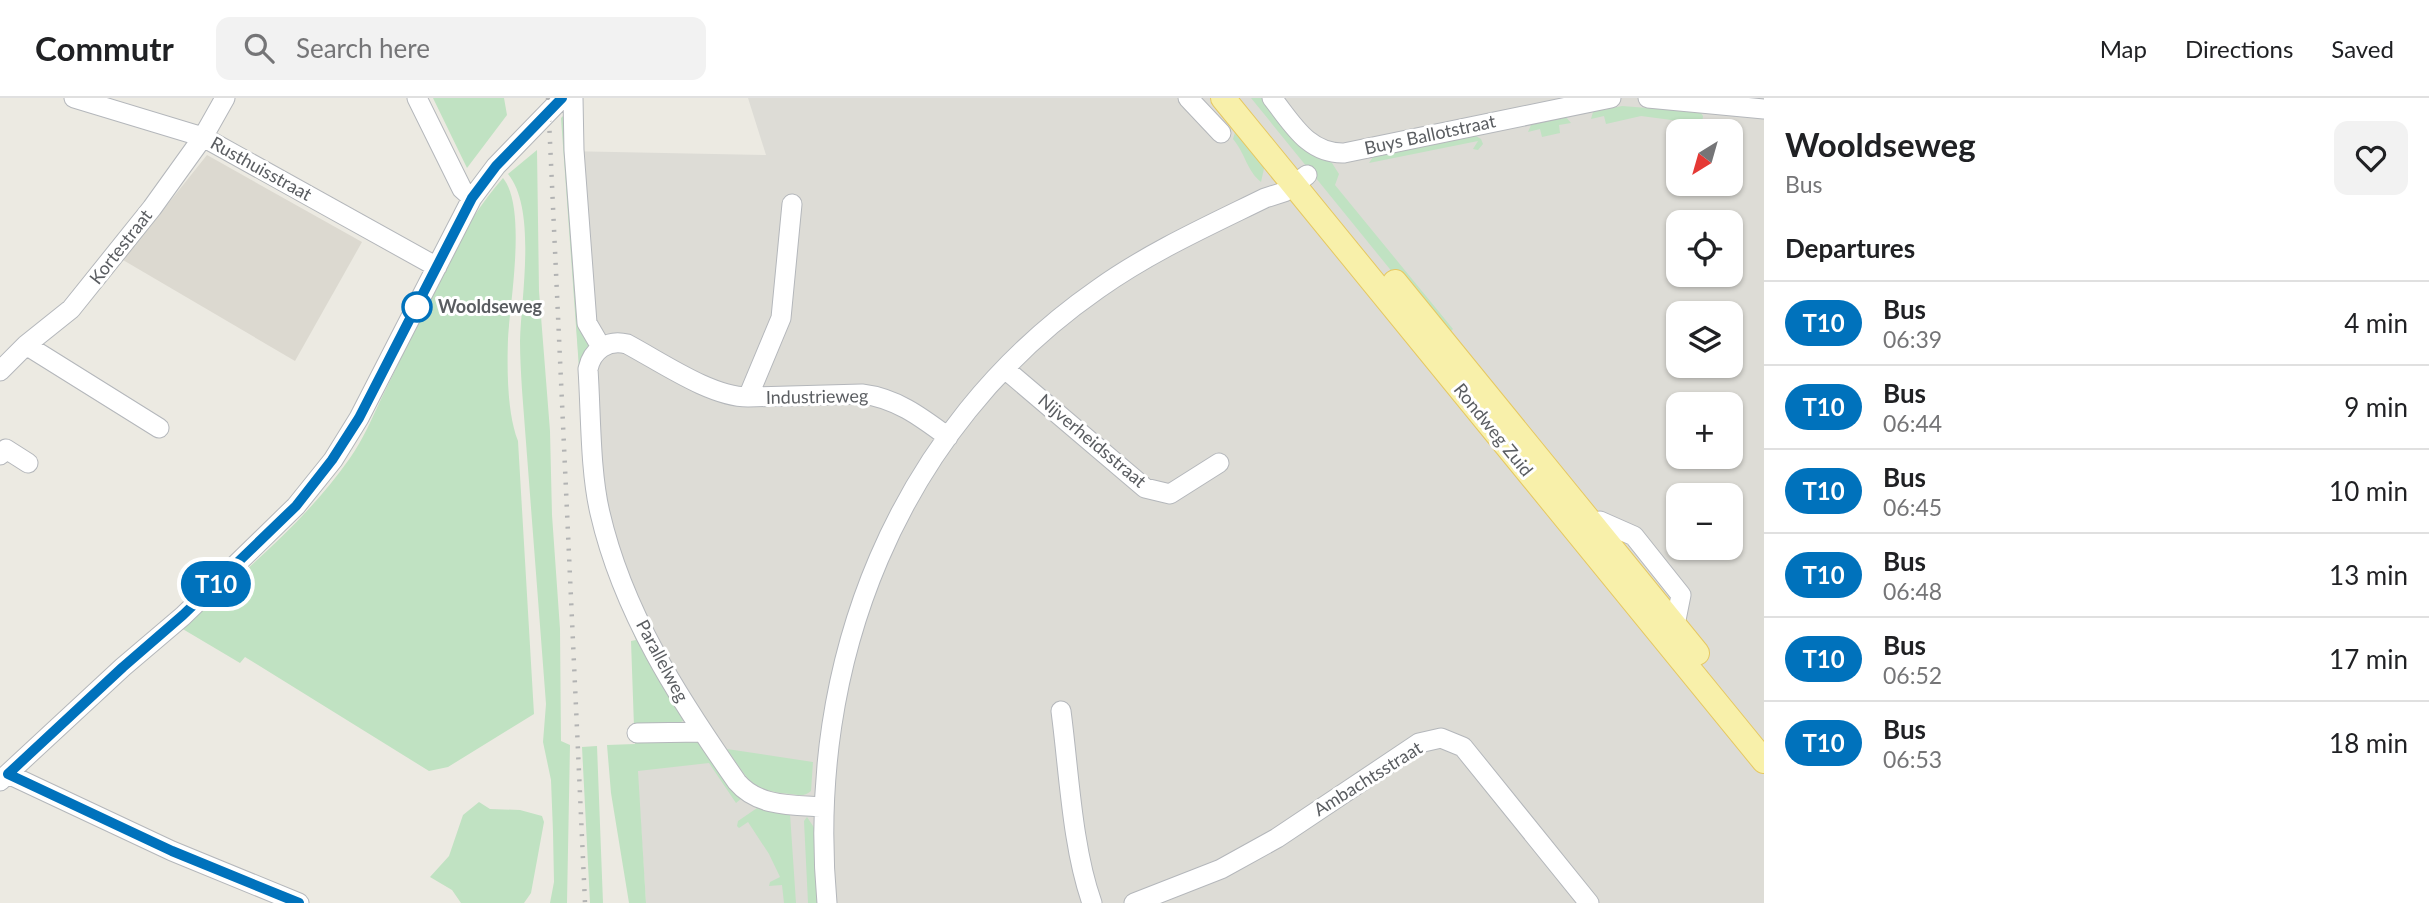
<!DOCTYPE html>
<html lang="en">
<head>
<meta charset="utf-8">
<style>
  body { margin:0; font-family:Lato,sans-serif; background:#f2f2f2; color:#202124; height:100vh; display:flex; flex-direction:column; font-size:26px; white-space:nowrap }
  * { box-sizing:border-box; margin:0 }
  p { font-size:23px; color:#757577 }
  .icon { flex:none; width:38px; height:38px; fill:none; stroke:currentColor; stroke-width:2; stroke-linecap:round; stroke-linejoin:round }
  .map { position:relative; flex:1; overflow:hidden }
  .drawer { display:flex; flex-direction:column; background:#fff; width:665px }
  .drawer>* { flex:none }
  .badge { padding:0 14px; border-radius:23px; font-size:24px; line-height:46px }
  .needle { width:46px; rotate:217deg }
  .controls { position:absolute; left:1666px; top:21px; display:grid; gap:14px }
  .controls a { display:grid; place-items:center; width:77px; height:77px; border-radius:14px; background:#fff; box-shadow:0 2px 5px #0004; font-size:35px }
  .map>.badge { position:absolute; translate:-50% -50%; box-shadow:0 0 0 4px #fff }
  h2 { padding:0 21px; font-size:26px; line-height:63px }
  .round { display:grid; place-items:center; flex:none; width:74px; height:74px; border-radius:14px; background:#f2f2f2 }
  .head { display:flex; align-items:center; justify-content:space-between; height:119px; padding:0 21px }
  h1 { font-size:33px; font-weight:700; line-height:52px }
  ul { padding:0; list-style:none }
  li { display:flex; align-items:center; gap:21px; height:84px; padding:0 21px; border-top:2px solid #e0e0e0 }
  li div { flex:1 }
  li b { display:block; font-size:26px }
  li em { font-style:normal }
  li .badge { min-width:77px; font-weight:700; text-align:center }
  header { display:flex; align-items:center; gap:42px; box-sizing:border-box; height:98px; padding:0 35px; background:#fff; border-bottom:2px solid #e0e0e0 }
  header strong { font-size:33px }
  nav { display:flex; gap:38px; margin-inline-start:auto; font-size:24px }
  .search { width:490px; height:63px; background:#f2f2f2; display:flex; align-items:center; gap:18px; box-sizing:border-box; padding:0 24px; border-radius:14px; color:#757577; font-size:26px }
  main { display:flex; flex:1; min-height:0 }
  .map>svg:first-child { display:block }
  .industrial { fill:#dddcd6; fill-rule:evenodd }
  .education { fill:#dcd9d0 }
  .green { fill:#c0e2c2 }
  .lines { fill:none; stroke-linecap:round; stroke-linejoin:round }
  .minor-casing { stroke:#b4b7bb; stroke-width:21 }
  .major-casing { stroke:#e6c861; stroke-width:26 }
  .minor { stroke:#fff; stroke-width:19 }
  .major { stroke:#f8f0aa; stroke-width:24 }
  .rail { stroke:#b2b3b3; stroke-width:4.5; stroke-dasharray:2 9; stroke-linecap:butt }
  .line-casing { stroke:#fff; stroke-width:16 }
  .line { stroke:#0072bc; stroke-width:10 }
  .stop-dot { fill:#fff; stroke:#0072bc; stroke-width:3.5 }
  .labels { text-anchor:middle; stroke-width:6; stroke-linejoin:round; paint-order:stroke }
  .street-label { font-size:18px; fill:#5a5d61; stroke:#fff }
  .stop-label { font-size:18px; font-weight:bold; fill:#5a5d61; stroke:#fff; text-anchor:start }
</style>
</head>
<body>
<header>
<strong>Commutr</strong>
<div class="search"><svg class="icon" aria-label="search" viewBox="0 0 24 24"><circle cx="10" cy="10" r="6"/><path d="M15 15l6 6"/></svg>Search here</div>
<nav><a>Map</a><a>Directions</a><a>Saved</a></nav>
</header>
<main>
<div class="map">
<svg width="1764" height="805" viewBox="0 0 1764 805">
  <rect width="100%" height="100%" fill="#eceae2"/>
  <path class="industrial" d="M748,0H1764V805H646L634,625L636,542L604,462L588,395L564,53L766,57ZM1678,33H1731V86H1678ZM1678,124H1731V177H1678ZM1678,215H1731V268H1678ZM1678,306H1731V359H1678ZM1678,397H1731V450H1678Z"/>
  <path class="education" d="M207,57L362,144L295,263L123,162Z"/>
  <path class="green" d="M433,0H504L507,17L467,70Z
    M1251,0H1263L1313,57L1332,65L1339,76L1335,87L1453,231L1445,239Z
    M1622,8L1700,14L1703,18L1702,26L1641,18L1606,26L1604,18L1591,21L1593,14Z
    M567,14L577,220L589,240V392L685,622L677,626L634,629L631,543L636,542L604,462L588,395L561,20Z
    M1566,19L1571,25L1559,27L1560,35L1542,39L1540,31L1528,34L1531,27Z
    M1236,31L1265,66L1261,84C1247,73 1245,55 1233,41Z
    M1476,38L1481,41L1483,46L1478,52L1473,51L1478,43L1369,65L1373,59Z
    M537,52L539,193L550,333L552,417L560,531L561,643L570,647L567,805H550L554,784L553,734L551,682L543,644L546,606L522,292C521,276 520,259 520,243C521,200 537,111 508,76Z
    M503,80C527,110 510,203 508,241C507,271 507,315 518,343L534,616L448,669L429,673L245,559L240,565L181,530C239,477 304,426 350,360C363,342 372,320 382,299C419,226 448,143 503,80Z
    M686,638L701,644L742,700L736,705L709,665L638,673L646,805H629L611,695L607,647L635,646V640Z
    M597,648L603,805H590L582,649Z
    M727,651L813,664L811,693C804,699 799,697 790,696C750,692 749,683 727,651Z
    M479,704L490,711L520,712L542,718L544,724L531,795L524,805H461L452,792L430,779L449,758L463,717Z
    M760,708L790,716L796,805H784L782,787L769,788L770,784L780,779L769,756L748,724L739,730L737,728L738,723Z
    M807,719L815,731L819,805H808L804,723Z"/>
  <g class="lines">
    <g class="minor-casing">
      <path id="minor" d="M74,0L203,39L437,169
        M417,0L462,91L472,100
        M573,0L574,52L587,225L601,249
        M1188,0L1221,35
        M1272,0C1292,25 1308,56 1344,55L1611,0
        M1648,0L1764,11
        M792,106L781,220L748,299L862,296C896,300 921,319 948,339
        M26,247L159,330
        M1005,271L1145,390L1170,396L1219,365
        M0,273L26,247L71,211L152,110L203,39L225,0
        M748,299C711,299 661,264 627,246C608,241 592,252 588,271C591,316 590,373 600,415C623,515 679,601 737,684C758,709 793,707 823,709
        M0,357L6,351L28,365
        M1585,431L1600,423L1634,438L1681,497L1675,527L1667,532
        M1061,613C1069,673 1072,749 1092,805
        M637,635L702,634
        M8,676L172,753L299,805
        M0,683L123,569L183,518L296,408L333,362L359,320L472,100L496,68L562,0
        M827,805C805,565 897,331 1098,191C1150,154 1208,128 1265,100L1284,94L1307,77
        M1134,805L1221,771L1277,740L1419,645L1441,640L1463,649L1589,805"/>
    </g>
    <g class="major-casing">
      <path id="major" d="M1223,0L1764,663
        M1395,184L1697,555"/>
    </g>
    <use href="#minor" class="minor"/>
    <use href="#major" class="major"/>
    <path class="rail" d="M548,0L585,805"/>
  </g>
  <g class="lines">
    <g class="line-casing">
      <path id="line" d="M299,805L172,753L8,676L123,569L183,517L296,408L332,362L359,320L472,100L496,68L562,0"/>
    </g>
    <use href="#line" class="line"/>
  </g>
  <circle class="stop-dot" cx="417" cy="209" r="14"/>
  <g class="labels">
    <g class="street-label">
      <text transform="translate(1430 37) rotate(-12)" y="6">Buys Ballotstraat</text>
      <text transform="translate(261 71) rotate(29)" y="6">Rusthuisstraat</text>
      <text transform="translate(121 149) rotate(-52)" y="6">Kortestraat</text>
      <text transform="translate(817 299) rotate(-1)" y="6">Industrieweg</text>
      <text transform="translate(1493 332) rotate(51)" y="6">Rondweg Zuid</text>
      <text transform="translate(1092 343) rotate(40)" y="6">Nijverheidsstraat</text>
      <text transform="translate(662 563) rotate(62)" y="6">Parallelweg</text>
      <text transform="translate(1368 681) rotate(-32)" y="6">Ambachtsstraat</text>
    </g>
    <g class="stop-label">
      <text x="438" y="215">Wooldseweg</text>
    </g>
  </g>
</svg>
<div class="controls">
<a><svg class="needle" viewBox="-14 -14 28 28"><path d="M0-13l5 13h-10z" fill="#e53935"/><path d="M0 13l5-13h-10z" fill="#757577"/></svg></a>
<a><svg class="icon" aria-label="locate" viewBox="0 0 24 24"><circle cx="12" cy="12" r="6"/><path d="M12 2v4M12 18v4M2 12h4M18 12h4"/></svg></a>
<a><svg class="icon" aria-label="layers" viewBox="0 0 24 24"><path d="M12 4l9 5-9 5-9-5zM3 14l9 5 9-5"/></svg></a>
<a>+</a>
<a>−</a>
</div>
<b class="badge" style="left:216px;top:486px;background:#0072bc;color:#fff">T10</b>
</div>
<section class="drawer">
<div class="head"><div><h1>Wooldseweg</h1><p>Bus</p></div><a class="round"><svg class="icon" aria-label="heart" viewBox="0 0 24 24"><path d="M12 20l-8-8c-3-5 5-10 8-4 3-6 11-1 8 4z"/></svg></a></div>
<h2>Departures</h2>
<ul>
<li><span class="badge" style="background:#0072bc;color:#fff">T10</span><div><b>Bus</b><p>06:39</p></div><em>4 min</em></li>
<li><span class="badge" style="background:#0072bc;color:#fff">T10</span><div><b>Bus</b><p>06:44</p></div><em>9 min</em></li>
<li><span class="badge" style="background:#0072bc;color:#fff">T10</span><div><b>Bus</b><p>06:45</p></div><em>10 min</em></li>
<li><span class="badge" style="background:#0072bc;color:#fff">T10</span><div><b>Bus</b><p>06:48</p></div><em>13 min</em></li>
<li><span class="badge" style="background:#0072bc;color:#fff">T10</span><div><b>Bus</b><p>06:52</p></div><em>17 min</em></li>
<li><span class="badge" style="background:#0072bc;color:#fff">T10</span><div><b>Bus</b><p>06:53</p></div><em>18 min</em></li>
</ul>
</section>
</main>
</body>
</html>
